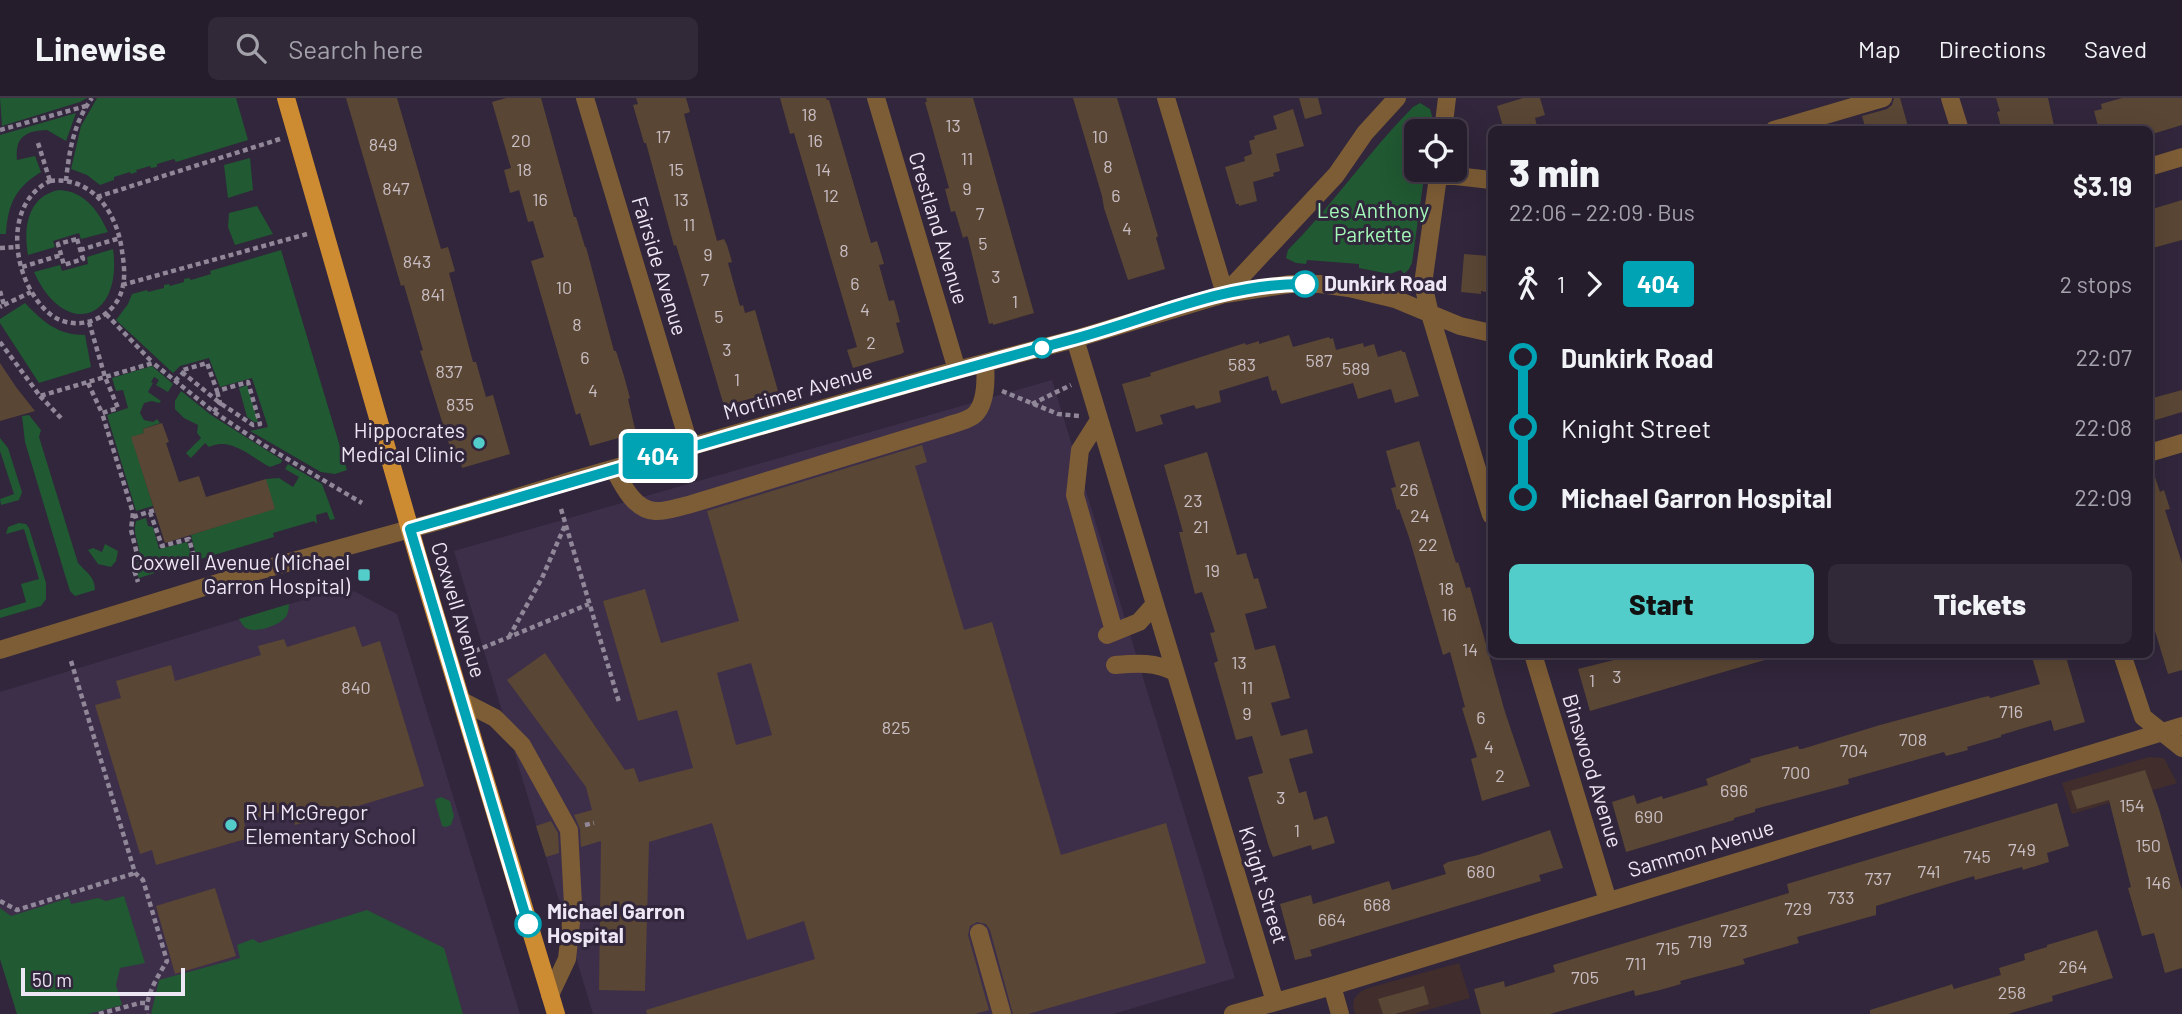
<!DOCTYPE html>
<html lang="en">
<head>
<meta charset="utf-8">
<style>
  body { margin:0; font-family:Barlow,sans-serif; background:#312938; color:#f1f3f6; height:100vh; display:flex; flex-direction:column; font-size:26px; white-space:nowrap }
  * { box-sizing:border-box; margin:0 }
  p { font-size:23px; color:#a3a1a9 }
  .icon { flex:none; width:38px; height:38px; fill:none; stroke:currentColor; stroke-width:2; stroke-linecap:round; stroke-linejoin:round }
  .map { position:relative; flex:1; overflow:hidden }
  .panel { position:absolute; left:1488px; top:28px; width:665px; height:532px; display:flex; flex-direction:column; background:#251c2c; border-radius:10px; box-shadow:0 7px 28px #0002,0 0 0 2px #423a48 }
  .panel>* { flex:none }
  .badge { padding:0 14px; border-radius:5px; font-size:24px; line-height:46px }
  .tools { position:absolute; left:1404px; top:21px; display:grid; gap:14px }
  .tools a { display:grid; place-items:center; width:63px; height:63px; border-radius:10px; background:#251c2c; box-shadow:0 7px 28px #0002,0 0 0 2px #423a48; font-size:35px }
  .scale { position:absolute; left:21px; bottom:18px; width:164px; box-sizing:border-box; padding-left:7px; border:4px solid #ede6f4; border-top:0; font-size:19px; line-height:24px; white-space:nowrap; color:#ede6f4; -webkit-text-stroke:5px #31263b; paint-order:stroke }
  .map>.badge { position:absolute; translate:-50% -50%; box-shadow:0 0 0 4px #fff }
  .legs { display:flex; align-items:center; gap:10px; height:77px; padding:0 21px; font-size:23px }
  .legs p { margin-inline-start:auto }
  .overview { display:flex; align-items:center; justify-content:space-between; height:119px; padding:0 21px }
  h1 { font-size:38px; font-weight:800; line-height:52px }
  .primary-button { display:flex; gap:14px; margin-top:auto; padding:14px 21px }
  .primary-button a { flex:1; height:80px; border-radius:10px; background:#53cdca; color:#111; font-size:28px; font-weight:800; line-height:80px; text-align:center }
  .primary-button a+a { background:#312938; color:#f1f3f6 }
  ul { padding:0 21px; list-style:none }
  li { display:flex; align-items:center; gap:24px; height:70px; font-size:26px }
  li i { display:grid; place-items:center; width:10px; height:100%; margin:0 9px; background:currentColor }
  li i::after { content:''; width:18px; height:18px; margin:-9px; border:5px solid; border-radius:50%; background:#251c2c }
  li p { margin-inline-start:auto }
  li:first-child i { background:linear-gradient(#0000 50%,currentColor 0) }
  li:last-child i { background:linear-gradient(currentColor 50%,#0000 0) }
  header { display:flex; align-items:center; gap:42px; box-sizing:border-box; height:98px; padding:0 35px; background:#251c2c; border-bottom:2px solid #423a48 }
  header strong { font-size:33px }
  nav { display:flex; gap:38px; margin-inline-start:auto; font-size:24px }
  .search { width:490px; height:63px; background:#312938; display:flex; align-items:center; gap:18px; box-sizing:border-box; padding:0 24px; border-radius:10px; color:#a3a1a9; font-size:26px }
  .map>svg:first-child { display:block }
  .commercial { fill:#412d2c }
  .built { fill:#3d2f49 }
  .green { fill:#205932 }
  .building { fill:#5a4634; fill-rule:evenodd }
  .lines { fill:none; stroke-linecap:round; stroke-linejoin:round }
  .path { stroke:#908799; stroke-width:4.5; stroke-dasharray:5 3.5; stroke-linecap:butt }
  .minor { stroke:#7d5d36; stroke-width:18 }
  .major { stroke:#cd8b32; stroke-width:18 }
  .line-1-casing { stroke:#fff; stroke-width:16 }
  .line-1 { stroke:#00a3b4; stroke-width:10 }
  .stop-1-dot { fill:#fff; stroke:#00a3b4; stroke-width:3.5 }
  .poi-dot { fill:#53cdca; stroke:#31263b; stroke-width:2.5 }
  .labels { text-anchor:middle; stroke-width:6; stroke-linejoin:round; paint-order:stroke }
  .number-label { font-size:18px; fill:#c8bec4 }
  .park-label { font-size:21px; fill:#a3f9b8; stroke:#31263b }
  .street-label { font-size:21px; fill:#ede6f4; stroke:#31263b }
  .stop-label { font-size:21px; font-weight:bold; fill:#ede6f4; stroke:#31263b; text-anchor:start }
  .poi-label { font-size:21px; fill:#ede6f4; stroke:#31263b; text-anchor:end }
</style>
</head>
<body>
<header>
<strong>Linewise</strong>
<div class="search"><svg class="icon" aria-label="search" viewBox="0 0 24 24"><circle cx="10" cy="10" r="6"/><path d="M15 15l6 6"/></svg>Search here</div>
<nav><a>Map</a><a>Directions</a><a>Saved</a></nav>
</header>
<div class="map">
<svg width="2182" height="916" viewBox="0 0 2182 916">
  <rect width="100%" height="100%" fill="#31263b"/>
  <path class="commercial" d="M2149,659L2164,660L2177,685L2072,716L2062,685Z
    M1459,865L1470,900L1413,916H1355L1353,908L1354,901L1360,894L1368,890Z"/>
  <path class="built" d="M1052,282L1235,880L1113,916H593L454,453Z
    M346,489L397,516L520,916H17L0,861V594Z"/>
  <path class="green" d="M0,0H87L80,4L2,28Z
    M97,0H236L248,42L176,64L174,61L157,66V69L151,70L150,68L136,72L137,74L131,76L130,74L114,79V82L100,87L87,77L71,71L81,28Z
    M1420,5L1430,11L1432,18L1430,33H1416V72H1425L1412,165L1409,171L1404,176L1401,172L1390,176L1359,170V166L1307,162L1306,166L1296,165L1286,160L1288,152C1333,107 1368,54 1413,9Z
    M76,15L66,43L47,32C25,33 15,39 17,62L35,58L41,74C15,90 8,106 6,136H0V37Z
    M250,60L253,92L228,100L224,67Z
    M59,92C84,93 98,112 108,134L81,141L79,135L53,143L55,149L28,157C23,129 28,98 59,92Z
    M257,108L273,136L235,147L228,129L229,115Z
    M113,151C123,224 64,241 34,174L60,167L62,173L88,166L87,159Z
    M281,152L347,372L335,376L321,374L250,333L268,329L252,280L220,289L209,260L180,268L173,275L116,222L128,206L132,196L147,192L148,194L164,190V187L169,186L170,188L184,184V181L189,180L191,182L211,176L210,173Z
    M25,205C43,224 58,237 85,237L91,269L39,285L0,225V221Z
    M152,268L173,286L168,294L156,287L159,282L154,279L151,284L153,285L148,294L161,303L159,305L152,303L144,305L140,315L144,322L153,324L157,321L160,325L143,331L144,335L132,340L153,408L136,413L107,317L128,310L123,292L116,293L112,280Z
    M247,287L258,324H254L247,319L239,290Z
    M181,293L211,317L282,362L281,365L270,369C252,360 231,338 209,349L205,345L191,360L186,355L201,340L197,335L198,327L184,320L175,311V303Z
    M29,317L41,332L39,339L78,465C86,474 95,479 95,492L75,498L70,493L65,477L25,344L22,318Z
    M0,340L8,350L22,394L19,402L1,407L0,401L14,396L0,353Z
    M288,366L322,386L335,421L330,422L327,414L316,417L317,426L314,423L273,435L274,439L197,462L191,437L274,410L265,381L279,380L293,389L299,379L285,371Z
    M146,420L148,428L153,429L159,451L187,444L193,463L139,480C133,469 140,463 139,452C137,440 133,435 136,423Z
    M19,425L26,426L29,430L46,485V501L41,508L0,520V512L26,504L21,486L39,481L24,431L6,436L8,429Z
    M105,446L118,453L116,463L111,469L98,466L88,452L93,450L102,454Z
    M289,506C289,509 288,515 287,517C282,527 255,536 246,530C244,529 240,523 239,521Z
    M441,699L450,703L454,718L451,727L446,729L442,728L435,703L436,701Z
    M124,798L145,865L120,870L116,887L122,907L88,916H17L0,861V810L11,818L69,800L71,806L98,800L106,803Z
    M367,812L444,850L463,916H151L159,882L240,860L237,847L253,841L259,845Z"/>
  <path class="building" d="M346,0H397L441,151L448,149L455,173L449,175L473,264H476L486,299L493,297L510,356L462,370L460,361L454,362L420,253L423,252L404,187L401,188Z
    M506,0H541L574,119H576L585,149H586L614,253H616L624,278L630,300L628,301L636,335L590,348L580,315L576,317L531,163L544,159L533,123L528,124L519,92L510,95L504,72L511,70L492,4Z
    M636,0H686L690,14L684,16L717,143L724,141L727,147L732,164L728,165L740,208L743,207L745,215L755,212L778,293L724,308L685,176L676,147L674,148L646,45H644L633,7L638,6Z
    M780,0H826L827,2H829L871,145L877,143L884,166L879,167L889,203L894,202L900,224L896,225L904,254L901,256L853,270L847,252L857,249L794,35L790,36Z
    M926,0H973L1034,215L993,227V225L989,226L968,140L967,138L963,140L955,113L951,114L945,91L949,90L925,4H927Z
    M1073,0H1117L1158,138L1156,140L1165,171L1128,182L1104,110L1102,98Z
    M1299,0H1318L1322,16L1305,21Z
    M1523,0H1540L1545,17L1535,20L1538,32H1504L1497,8Z
    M1894,0H1900L1909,32H1866L1862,18L1887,11L1892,7Z
    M1996,0H2048L2055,32H2002L1997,14L2000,13Z
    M2122,0H2182V27L2149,37V32H2099L2094,13L2102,11L2101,6Z
    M1293,11L1304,48L1276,56L1280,73L1273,75L1274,78L1253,84L1257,103L1239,108V106H1236L1225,69L1245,63L1244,59L1252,56L1249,43L1255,41L1254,38L1277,31L1273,18Z
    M2182,102V142L2149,151V112Z
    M1464,156L1489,158L1486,194L1481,193V196L1461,194Z
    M1289,237L1293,249L1329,239L1330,241L1333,240L1336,252L1363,245L1364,249L1374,246L1378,259L1402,252V254H1405L1419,298L1395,305L1391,291L1358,301L1353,285L1281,306L1276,292L1272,293L1268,278L1219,293L1221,304L1196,311L1194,307L1160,317L1163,326L1136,334L1122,286L1151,278L1150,275L1245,245L1246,247L1259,243V246Z
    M0,265L16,289L35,313L0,323Z
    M2182,292V314L2149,324V301Z
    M162,325L169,344L166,345L179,384L199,378L206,399L266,381L275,411L165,445L131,339L144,335L143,331Z
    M1419,343L1456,465L1458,464L1466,490L1470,489L1505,614L1530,688L1482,703L1471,661L1477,659L1462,610L1465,609L1450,554L1443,557L1409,439L1399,411L1397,412L1391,390L1396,389L1386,353Z
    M922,347L927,364L915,368L964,532L992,524L1061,757L1166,725L1206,865L1028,916H1013L990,832L986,826L977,824L970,828L968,837L989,912L975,916H647L646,912L815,861L804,823L747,842L712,725L649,744L645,893L599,892L601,743L581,749L580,731L574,717L592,712L586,689L507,582L545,555L625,672L634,670L639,684L693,670L677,612L638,623L603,503L645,491L661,545L739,523L707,413ZM751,565L772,637L736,647L717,575Z
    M1207,354L1237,457L1246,455L1254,481L1258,480L1267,510L1245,516L1255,552L1275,547L1282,571L1290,600L1271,605L1281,638L1307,631L1313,655L1289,661L1299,695L1306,693L1314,722L1327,718L1335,745L1312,752L1311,747L1273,759L1269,749L1248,679L1263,675L1252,638L1236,642L1214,565L1218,563L1210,535L1215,534L1202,494L1195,496L1179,434H1183L1164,367Z
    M2149,373H2153L2160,394L2164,392L2170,411L2165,412L2182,465V572L2168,576L2149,513Z
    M355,528L362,549L380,543L424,688L295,727L291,711L244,724L249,740L156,767L152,752L140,756L95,607L121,600L116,583L171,567L175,583L261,557L258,548L284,541L287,549Z
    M1646,556H1767L1768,561L1590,613L1578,571L1626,559L1627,562Z
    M2031,556H2065L2085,624L2054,633L2051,622L2001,637V639L1967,649L1968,652L1946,658L1944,654L1848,681L1849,686L1755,711V714L1734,720V722L1626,754L1612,704L1634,697L1637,706L1662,698L1663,701L1708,687L1706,681L1751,664L1750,661L1798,648L1799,651H1802L1880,627L1980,600L1989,598L1990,600L2040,586Z
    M2145,672L2159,711L2182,792V870L2165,875L2154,835L2142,838L2128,790L2131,789L2109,702L2077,711L2071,693Z
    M2057,705L2069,748L2047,755L2049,764L2023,772L2022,769L1975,782L1974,778L1911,797L1876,808V817L1797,839L1799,845L1795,846L1743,861L1745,866L1680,883L1681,886L1660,892L1635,898L1634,892L1550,916H1481L1474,891L1504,883L1505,889L1555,874L1553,867L1789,795L1787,786Z
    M551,723L558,735L559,755L546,759L536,728Z
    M1550,732L1563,770L1539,777L1541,783L1310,852L1312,858L1295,862L1280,806L1311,797L1313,806L1389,783L1392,792L1446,776L1443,767L1448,764L1478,757Z
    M215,790L236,858L175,876L156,808Z
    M2097,832L2113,880L2052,898L2053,903L2008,916H1870V912L1950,887L1952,886L1954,891L2001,877L1999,870L2025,862L2024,856L2047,849V847Z
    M1424,888L1429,906L1395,916H1383L1378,901Z"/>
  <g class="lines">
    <path class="path" d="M0,32L86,8
      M38,45L50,83
      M50,83C92,78 117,114 122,153C124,166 126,181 121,195C111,223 74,235 50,216C13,186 0,107 50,83Z
      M66,83C69,53 74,24 92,0
      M97,99L280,41
      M77,141L83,161L64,167L58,146Z
      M0,150L17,149
      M80,152L120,140
      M22,169L61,157
      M122,187L307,136
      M0,193L4,207L0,209
      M4,207L31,194
      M106,216L153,265
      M89,224L105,279L118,310L102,315L133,415L131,432L137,456L133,469L138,484
      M0,244L40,298L153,265L214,314L262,346L362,405
      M175,283L183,275L181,274L183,272L207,265L217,293L248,284L260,326L253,327L220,305L183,275
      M88,285L102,315
      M1002,293L1058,316L1080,318
      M40,298L61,320
      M1032,306L1071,287
      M214,314L220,305L217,293
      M561,411L619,604
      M150,414L162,448L189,441L196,466
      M133,419L155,412
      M509,539L542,480L566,425
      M475,553L589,506
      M71,563L135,775L143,782L167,863C158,878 145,898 147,916
      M585,727L594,725
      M0,803L17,812L135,775
      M99,916L140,905H147"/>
    <path class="minor" d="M585,0L690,349
      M876,0L957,272
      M1166,0L1225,196
      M1950,0L1960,32
      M1774,32L1883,0
      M1443,33L1447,0
      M2149,69L2182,59
      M1439,72L1423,186L1430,216L1491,417
      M1438,76L1491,82
      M1225,196L1336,77L1365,35L1397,0
      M1075,241L1275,904
      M1099,322L1080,352L1075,397L1112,526
      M2149,355L2182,345
      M614,371C622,386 634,412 655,413C665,414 678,409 688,407L947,328C955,325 966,323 973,318C987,307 986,280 985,265
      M1107,537L1139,524L1155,506
      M0,552L250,475L443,422L573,382L957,272L1075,241L1225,196L1291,186H1320L1349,190L1395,201L1460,228L1491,235
      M1533,556L1608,803
      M2122,556L2143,619L2182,650
      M1115,567C1138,565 1155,564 1175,574
      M462,603L495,620L522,647L569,732L573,806L567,861L550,897
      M979,835L1002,916
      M1332,888L1340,916
      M1233,916L1332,888L2182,628"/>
    <path class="major" d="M286,0L420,466L556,916"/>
  </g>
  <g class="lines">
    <g class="line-1-casing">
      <path id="line-1" d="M528,826L410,431C630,368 849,301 1070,242C1146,222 1224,185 1305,186"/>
    </g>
    <use href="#line-1" class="line-1"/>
  </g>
  <g class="stop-1-dot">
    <circle cx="1305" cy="186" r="12"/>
    <circle cx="1042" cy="250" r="9"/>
    <circle cx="528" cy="826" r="12"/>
  </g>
  <g class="poi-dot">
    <circle cx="479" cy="345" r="7"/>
    <rect x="357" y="470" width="14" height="14" rx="3.5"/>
    <circle cx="231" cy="727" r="7"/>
  </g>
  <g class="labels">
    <g class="number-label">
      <text x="809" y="23">18</text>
      <text x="953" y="34">13</text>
      <text x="663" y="45">17</text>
      <text x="1100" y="45">10</text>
      <text x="521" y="49">20</text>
      <text x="815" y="49">16</text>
      <text x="383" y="53">849</text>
      <text x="967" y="67">11</text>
      <text x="1108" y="75">8</text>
      <text x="524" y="78">18</text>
      <text x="676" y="78">15</text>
      <text x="823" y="78">14</text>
      <text x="396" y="97">847</text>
      <text x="967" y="97">9</text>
      <text x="831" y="104">12</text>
      <text x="1116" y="104">6</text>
      <text x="540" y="108">16</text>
      <text x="681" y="108">13</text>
      <text x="980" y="122">7</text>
      <text x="689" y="133">11</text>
      <text x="1127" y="137">4</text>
      <text x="983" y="152">5</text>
      <text x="844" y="159">8</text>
      <text x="708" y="163">9</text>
      <text x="417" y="170">843</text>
      <text x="996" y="185">3</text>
      <text x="705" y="188">7</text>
      <text x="855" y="192">6</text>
      <text x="564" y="196">10</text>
      <text x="433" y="203">841</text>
      <text x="1015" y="210">1</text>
      <text x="865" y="218">4</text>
      <text x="719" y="225">5</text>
      <text x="577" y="233">8</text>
      <text x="871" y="251">2</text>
      <text x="727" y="258">3</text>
      <text x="585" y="266">6</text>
      <text x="1319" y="269">587</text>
      <text x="1242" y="273">583</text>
      <text x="1356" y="277">589</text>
      <text x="449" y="280">837</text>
      <text x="737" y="288">1</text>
      <text x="593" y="299">4</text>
      <text x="460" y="313">835</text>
      <text x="1409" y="398">26</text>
      <text x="1193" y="409">23</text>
      <text x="1420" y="424">24</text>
      <text x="1201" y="435">21</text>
      <text x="1428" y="453">22</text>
      <text x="1212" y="479">19</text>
      <text x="1446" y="497">18</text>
      <text x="1449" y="523">16</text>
      <text x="1470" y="558">14</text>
      <text x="1239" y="571">13</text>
      <text x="1617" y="585">3</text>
      <text x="1592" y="589">1</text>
      <text x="356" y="596">840</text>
      <text x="1247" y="596">11</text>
      <text x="2011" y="620">716</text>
      <text x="1247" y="622">9</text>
      <text x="1481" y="626">6</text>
      <text x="896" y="636">825</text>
      <text x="1913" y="648">708</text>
      <text x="1489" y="655">4</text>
      <text x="1854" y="659">704</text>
      <text x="1796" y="681">700</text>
      <text x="1500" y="684">2</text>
      <text x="1734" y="699">696</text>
      <text x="1281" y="706">3</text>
      <text x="2132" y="714">154</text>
      <text x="1649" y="725">690</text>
      <text x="1297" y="739">1</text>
      <text x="2148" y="754">150</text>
      <text x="2022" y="758">749</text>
      <text x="1977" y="765">745</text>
      <text x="1481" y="780">680</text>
      <text x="1929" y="780">741</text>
      <text x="1878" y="787">737</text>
      <text x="2158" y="791">146</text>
      <text x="1841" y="806">733</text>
      <text x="1377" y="813">668</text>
      <text x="1798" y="817">729</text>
      <text x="1332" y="828">664</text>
      <text x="1734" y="839">723</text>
      <text x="1700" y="850">719</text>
      <text x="1668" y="857">715</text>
      <text x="1636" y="872">711</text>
      <text x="2073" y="875">264</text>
      <text x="1585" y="886">705</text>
      <text x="2012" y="901">258</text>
    </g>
    <g class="park-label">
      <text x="1373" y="120">Les Anthony<tspan x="1373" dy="24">Parkette</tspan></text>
    </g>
    <g class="street-label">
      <text transform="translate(938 130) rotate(73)" y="7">Crestland Avenue</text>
      <text transform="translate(659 168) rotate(73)" y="7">Fairside Avenue</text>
      <text transform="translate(798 294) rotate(-16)" y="7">Mortimer Avenue</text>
      <text transform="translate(458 512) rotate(73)" y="7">Coxwell Avenue</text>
      <text transform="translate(1592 673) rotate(73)" y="7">Binswood Avenue</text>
      <text transform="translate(1701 751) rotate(-17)" y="7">Sammon Avenue</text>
      <text transform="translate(1263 787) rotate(73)" y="7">Knight Street</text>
    </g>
    <g class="stop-label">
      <text x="1324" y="193">Dunkirk Road</text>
      <text x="547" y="821">Michael Garron<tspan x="547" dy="24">Hospital</tspan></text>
    </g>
    <g class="poi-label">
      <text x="465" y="340">Hippocrates<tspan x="465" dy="24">Medical Clinic</tspan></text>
      <text x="350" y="472">Coxwell Avenue (Michael<tspan x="350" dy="24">Garron Hospital)</tspan></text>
      <text x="245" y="722" text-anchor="start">R H McGregor<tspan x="245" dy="24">Elementary School</tspan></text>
    </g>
  </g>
</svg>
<div class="tools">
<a><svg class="icon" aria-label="locate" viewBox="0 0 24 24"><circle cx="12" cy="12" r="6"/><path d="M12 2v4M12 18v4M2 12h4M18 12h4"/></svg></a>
</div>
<div class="scale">50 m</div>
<b class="badge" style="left:658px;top:358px;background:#00a3b4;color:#fff">404</b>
<section class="panel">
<div class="overview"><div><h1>3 min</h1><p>22:06 – 22:09 · Bus</p></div><b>$3.19</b></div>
<div class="legs"><svg class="icon" aria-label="walk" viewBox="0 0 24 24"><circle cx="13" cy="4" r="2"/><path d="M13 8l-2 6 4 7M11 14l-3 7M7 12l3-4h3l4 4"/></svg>1<svg class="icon" aria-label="forward" viewBox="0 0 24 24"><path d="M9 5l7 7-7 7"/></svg><b class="badge" style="background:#00a3b4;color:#fff">404</b><p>2 stops</p></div>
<ul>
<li><i style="color:#00a3b4"></i><b>Dunkirk Road</b><p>22:07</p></li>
<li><i style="color:#00a3b4"></i><span>Knight Street</span><p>22:08</p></li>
<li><i style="color:#00a3b4"></i><b>Michael Garron Hospital</b><p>22:09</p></li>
</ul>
<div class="primary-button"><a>Start</a><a>Tickets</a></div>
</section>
</div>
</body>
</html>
